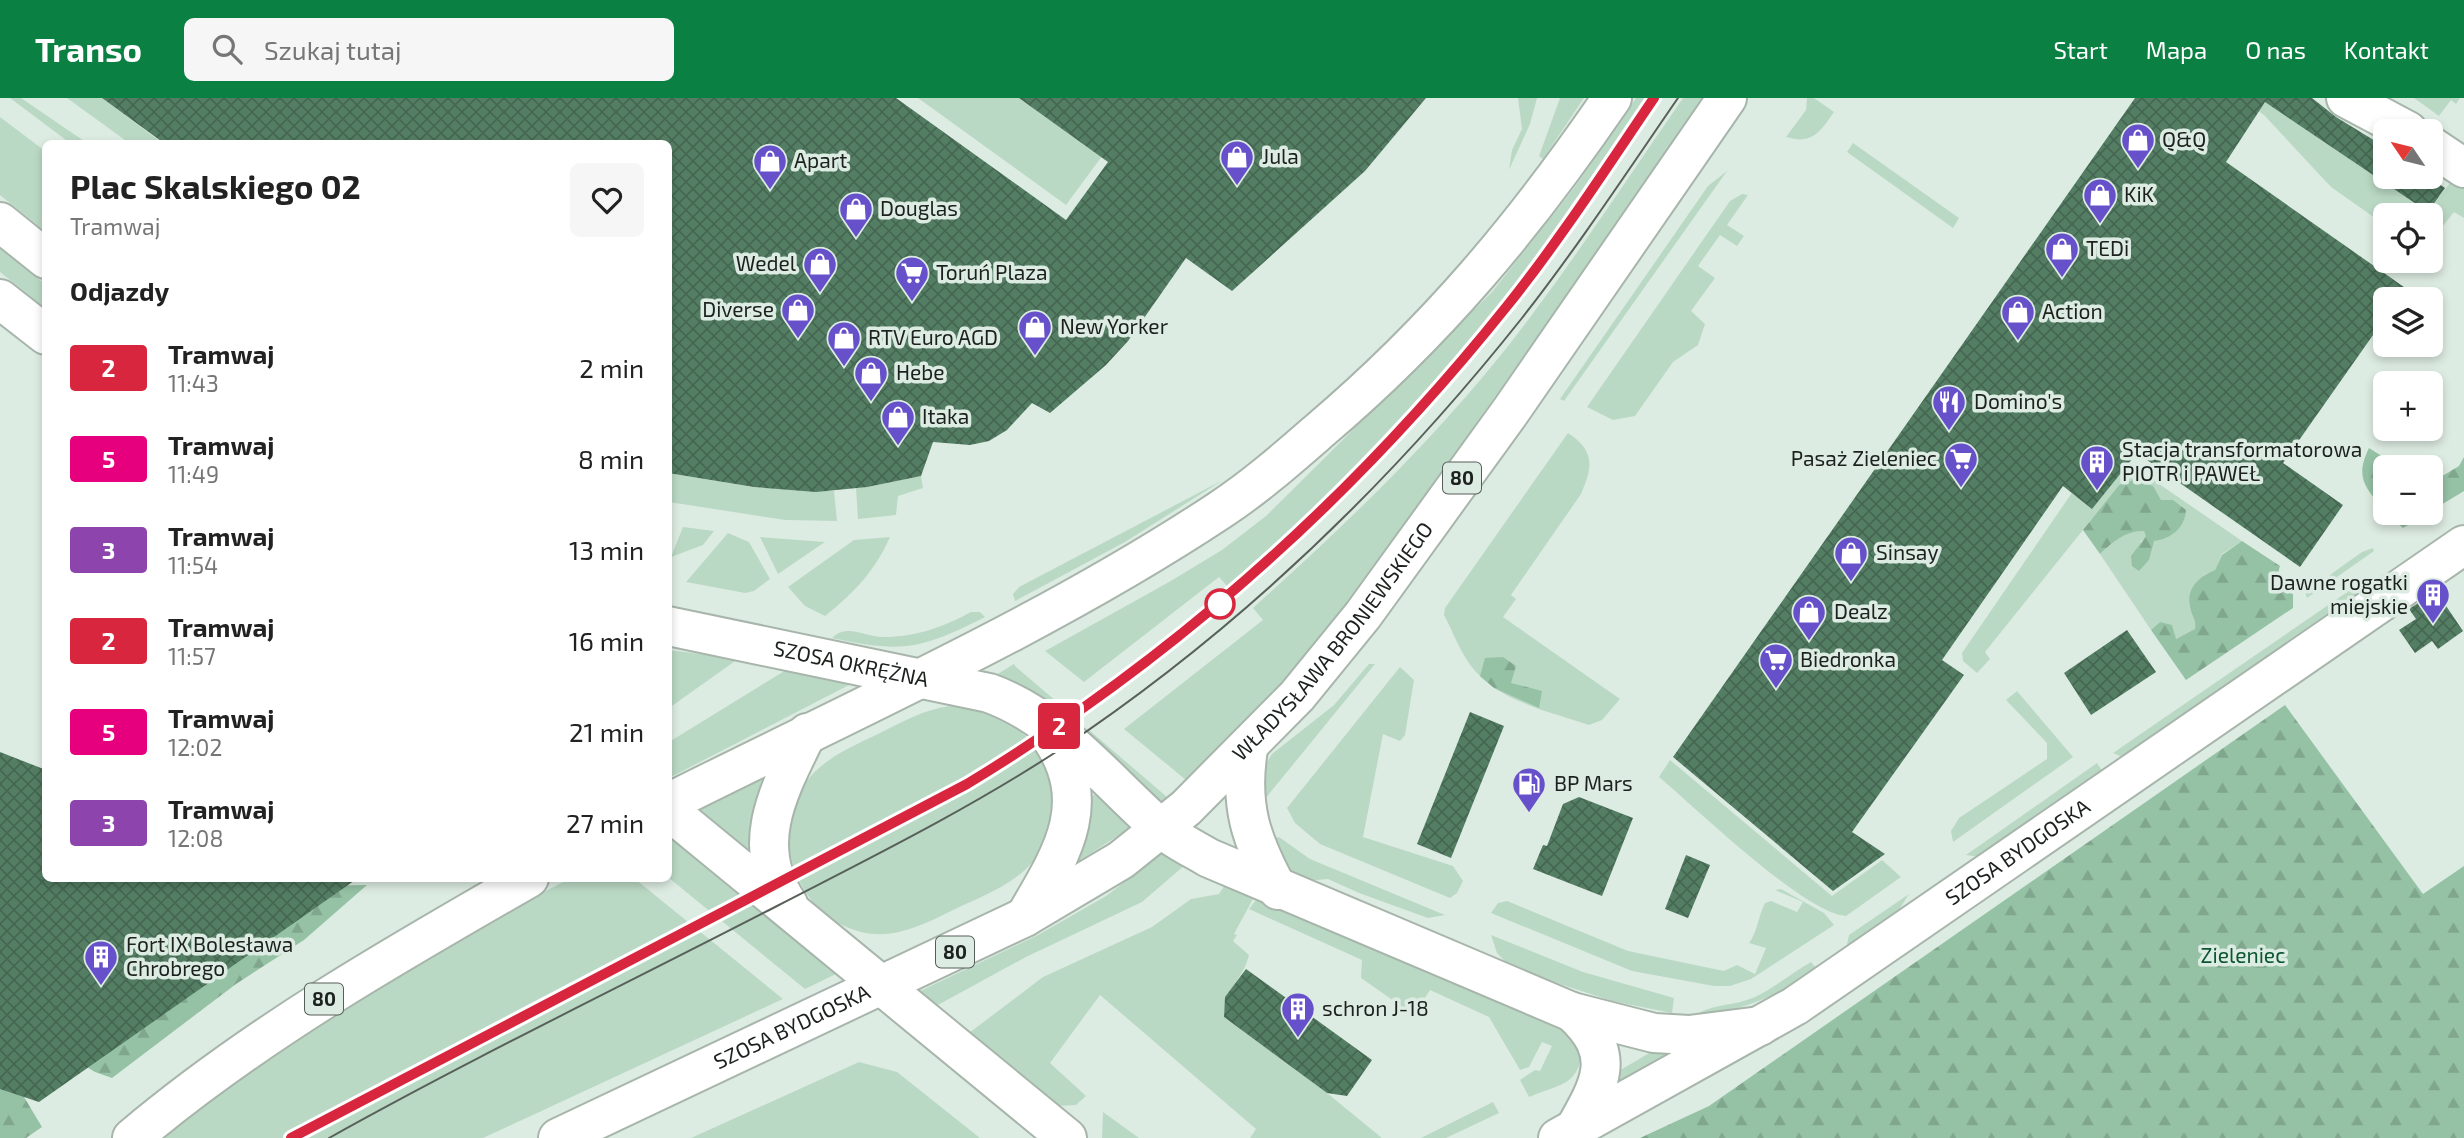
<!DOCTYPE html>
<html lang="pl">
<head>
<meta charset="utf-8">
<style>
  body { margin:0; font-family:"Exo 2",sans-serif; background:#f6f6f6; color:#222; height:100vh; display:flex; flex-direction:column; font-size:26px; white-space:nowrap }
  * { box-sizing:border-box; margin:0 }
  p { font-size:23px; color:#767676 }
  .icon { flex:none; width:38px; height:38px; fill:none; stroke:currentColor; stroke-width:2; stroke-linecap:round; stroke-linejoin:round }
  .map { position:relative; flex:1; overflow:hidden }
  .sheet { position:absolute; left:42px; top:42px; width:630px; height:742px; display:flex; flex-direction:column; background:#fff; border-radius:10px; box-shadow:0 4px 10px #0003 }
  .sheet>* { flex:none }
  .badge { padding:0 14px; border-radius:5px; font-size:24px; line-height:46px }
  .needle { width:46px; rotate:305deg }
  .buttons { position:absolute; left:2373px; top:21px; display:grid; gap:14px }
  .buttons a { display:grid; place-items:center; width:70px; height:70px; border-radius:10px; background:#fff; box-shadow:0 4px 10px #0003; font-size:35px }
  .map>.badge { position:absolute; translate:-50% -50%; box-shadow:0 0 0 4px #fff }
  h2 { padding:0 28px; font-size:26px; line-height:63px }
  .round { display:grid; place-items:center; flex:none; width:74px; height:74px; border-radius:10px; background:#f6f6f6 }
  .headline { display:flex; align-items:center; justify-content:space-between; height:119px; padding:0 28px }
  h1 { font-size:33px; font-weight:700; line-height:52px }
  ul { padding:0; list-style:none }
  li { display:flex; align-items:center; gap:21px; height:91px; padding:0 28px }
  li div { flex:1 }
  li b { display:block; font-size:26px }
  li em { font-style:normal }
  li .badge { min-width:77px; font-weight:700; text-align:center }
  header { display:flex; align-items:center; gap:42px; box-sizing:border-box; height:98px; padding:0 35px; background:#0b8043; color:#fff }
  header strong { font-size:33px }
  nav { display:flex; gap:38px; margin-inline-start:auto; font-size:24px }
  .search { width:490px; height:63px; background:#f6f6f6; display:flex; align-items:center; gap:18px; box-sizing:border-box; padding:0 24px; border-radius:10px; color:#767676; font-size:26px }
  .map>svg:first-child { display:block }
  .green { fill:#bad9c4 }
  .forest { fill:url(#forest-firs) }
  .building { fill:url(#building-cross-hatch) }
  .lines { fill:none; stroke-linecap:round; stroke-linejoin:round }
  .minor-casing { stroke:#a7b5ab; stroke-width:42 }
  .tertiary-casing { stroke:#a7b5ab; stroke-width:42 }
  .primary-casing { stroke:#a7b5ab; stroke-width:42 }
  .minor { stroke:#fff; stroke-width:38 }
  .tertiary { stroke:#fff; stroke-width:38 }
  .primary { stroke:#fff; stroke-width:38 }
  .tram { stroke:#58605a; stroke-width:2 }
  .line-casing { stroke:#fff; stroke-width:16 }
  .line { stroke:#d7263d; stroke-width:10 }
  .stop-dot { fill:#fff; stroke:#d7263d; stroke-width:3.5 }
  .labels { text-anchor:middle; stroke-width:7; stroke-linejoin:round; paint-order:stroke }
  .shield { fill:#ddece2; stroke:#565e58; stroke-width:2 }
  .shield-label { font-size:19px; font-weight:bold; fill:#1c211d }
  .poi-label { font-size:21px; fill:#1c211d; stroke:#ddece2; text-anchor:start }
  .street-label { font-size:21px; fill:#1c211d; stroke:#ddece2 }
  .park-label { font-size:21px; fill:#0a5632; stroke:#ddece2 }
</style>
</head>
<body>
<header>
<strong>Transo</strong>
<div class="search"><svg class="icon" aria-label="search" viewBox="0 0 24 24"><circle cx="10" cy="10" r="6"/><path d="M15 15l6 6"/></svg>Szukaj tutaj</div>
<nav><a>Start</a><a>Mapa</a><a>O nas</a><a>Kontakt</a></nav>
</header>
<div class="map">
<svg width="2464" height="1040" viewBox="0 0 2464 1040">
  <defs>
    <pattern id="forest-firs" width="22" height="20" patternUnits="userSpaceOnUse" patternTransform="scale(1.75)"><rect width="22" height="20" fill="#95c2a5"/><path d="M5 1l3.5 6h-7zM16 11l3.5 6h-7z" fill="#80a68e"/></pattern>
    <pattern id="building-cross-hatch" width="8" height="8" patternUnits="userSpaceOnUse" patternTransform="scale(1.75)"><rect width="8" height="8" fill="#547e64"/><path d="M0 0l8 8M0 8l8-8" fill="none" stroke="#456752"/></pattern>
  </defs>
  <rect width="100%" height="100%" fill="#ddece2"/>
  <path class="green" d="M10,0H21L87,45H70Z
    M67,0H102L162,45H129Z
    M918,0H1145L1066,107Z
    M1518,0H1537L1530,26L1509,72L1512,52L1522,31Z
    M1560,0H1584L1543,61L1539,58Z
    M1636,0H1646C1599,67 1554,135 1504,200C1423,306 1327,400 1229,490L1219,479L1084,584L1045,553L1169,484L1222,452L1266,418L1492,194L1574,90Z
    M1683,0H1705L1355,498L1254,618L1190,681L1186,682L1124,631L1263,522L1253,510C1354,419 1453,324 1534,214C1586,144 1634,71 1683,0Z
    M1807,0H1814L1834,14C1820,34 1812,47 1786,39L1806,12Z
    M2241,0H2260L2428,114L2453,81L2464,87V120L2454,114L2431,143V117H2385V127L2331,89L2264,17Z
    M2414,0H2460L2456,6L2451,2L2439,18Z
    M0,19L45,53V133L0,97Z
    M1853,45L1959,120L1953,130L1847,54Z
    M1727,73L1564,303L1560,301L1708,88Z
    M1742,96L1748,97L1727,127L1744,138L1737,148L1720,137L1698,168L1715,180L1691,213L1705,226L1698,247L1673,264L1635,318L1613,322L1587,309L1730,103Z
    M0,150L45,186V210L0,174Z
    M1568,335C1595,353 1593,368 1581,396L1511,497L1516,501L1503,519L1620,601L1602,622L1589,627C1552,614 1504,605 1476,574C1462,559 1454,536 1444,517L1445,510Z
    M2104,348L2242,443L2222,456L2215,472L2204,477L2190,508L2196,522V531L2176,541L2160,524L2151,532L2100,456C2113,444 2125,433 2144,433L2147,438L2140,444L2149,462L2161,403L2133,382L2119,387L1985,554L1990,561L1977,575L1963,563L1962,555Z
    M668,375L754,389L834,393L837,423L785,422L669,404Z
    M921,378L923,390L898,398L896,417L858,421L856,390Z
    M1223,382L1125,444L1015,503L1013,496L1019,489Z
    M683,429L714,433L703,447L671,459Z
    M728,435L749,444L770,481L754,493L745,495L686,484Z
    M760,439L825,444L778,476Z
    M890,439C875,473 854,495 825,518L805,508L788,489L854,442Z
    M2373,450L2374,453L2307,500L2301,482L2313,489L2362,454Z
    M2372,477L2360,498L2122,659L2113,655Z
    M971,514H980L985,519C920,552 902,555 832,540C847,525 865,539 883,539C916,539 943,529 971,514Z
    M669,552L738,561L669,610Z
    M1014,566L1016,569L1070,615L1066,618L1044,599L996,577Z
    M1369,566H1375L1265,701L1263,700L1264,669L1272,656L1334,607Z
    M1400,569L1414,582L1405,637L1400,643L1383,636L1363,739L1453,768L1463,783L1457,795L1450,800L1320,746L1295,725L1287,710Z
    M786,572L849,587L669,680V644Z
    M2017,593L2073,659L1953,744L1951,733L1959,720L2047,661V645L2006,602Z
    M951,608C969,610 986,611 1002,620C1057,650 1073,728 1025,772C1004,791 976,801 951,813C923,827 893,842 861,834C833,826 814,811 801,786C781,750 785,699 819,670C836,655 857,646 878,636C902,624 924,611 951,608Z
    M1089,632L1167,699L1159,706L1085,635Z
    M1670,662L1832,798L1882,762L1901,779L1846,818C1805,816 1695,709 1659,679Z
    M2097,665L2103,674L1980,759L1966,757Z
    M766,677L754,758L700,712Z
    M1096,696L1131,729L1079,763L1089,730L1092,698Z
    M668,735L838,875L805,891L669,780Z
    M1279,739L1310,761L1445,817L1428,820L1359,795L1328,781L1305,783L1289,775L1267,742Z
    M1163,755L1185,767L1142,804L1026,859L936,908L918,894L1038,837L1106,798Z
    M569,781H635L783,901L483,1040H159C290,943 424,854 569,781Z
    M1225,787L1253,801L1234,836L1237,837L1233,843L1249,857C1242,884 1225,889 1224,919L1327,995L1382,1040H1250L1256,1031L1100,897L1050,965L1086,998L1076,1007L1056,1008L969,935L1043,879L1152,829L1191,801L1219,796Z
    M1781,791L1824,815L1834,827L1751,881L1730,888H1714L1632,873L1491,815L1498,805L1507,803L1628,853L1724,873L1737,867L1755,876L1766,850L1749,845C1757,835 1758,819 1765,805L1771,803L1797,814L1803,804L1775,792Z
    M1909,796L1895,818L1845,856L1849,837Z
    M1256,802L1561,925L1583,945C1580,988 1565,984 1529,999L1520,982L1535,972L1540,973L1552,948L1542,944L1529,969L1520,972L1489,919L1430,892L1414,917L1361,880L1362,862L1249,811Z
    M1491,837L1583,874L1674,900L1672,915L1612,903L1511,870L1497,855Z
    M1811,864L1818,872C1780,895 1742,915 1697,916C1716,905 1735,908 1755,899C1774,890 1792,875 1811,864Z
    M1656,951L1687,952L1608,995L1612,977Z
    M859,964L897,974L980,1040H691Z
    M1493,1004L1499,1015L1446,1040H1421Z
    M1103,1014L1139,1040H1102Z"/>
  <path class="forest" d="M2369,350L2399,369H2385V414C2366,389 2354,381 2369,350Z
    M2464,359V393L2431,413V374L2444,377L2459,368Z
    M2133,382L2153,388L2161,402H2173L2186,412C2185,430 2171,441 2154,443L2149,462L2139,473L2132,468L2131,458L2146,438L2144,433C2125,433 2113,444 2100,456L2083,432L2119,387Z
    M2386,415H2428L2403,430Z
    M2242,443L2280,468C2275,483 2282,488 2293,496V510L2186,582L2151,532L2160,524L2172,527L2176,541L2195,531C2197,521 2191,518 2190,508C2186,490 2200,478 2215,472L2222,457Z
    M1503,559L1516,568L1511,585L1542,593L1539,610L1494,590L1480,578L1485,560Z
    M2285,607L2423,796L2464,768V1040H1640L1709,1008Z
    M367,787L304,842L236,886L112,980L95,974L61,953L311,788Z
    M0,982L24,999L42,1029L26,1040H0Z"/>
  <path class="building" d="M102,0H896L1066,122L1108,64L1019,0H1426L1365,73L1232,193L1186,160L1128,243L1106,267L1050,315L1032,305L1007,332L989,343L970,347L933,344L921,378L867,389L816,394L754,389L668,375V46H165Z
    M2135,0H2312L2336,19L2385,49V79H2429L2445,90L2428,114L2265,4L2226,64L2421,201H2385V220L2283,365L2343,407L2300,469L2137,355L2092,411L2063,388L1942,562L1964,577L1852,734L1885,756L1833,793L1673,659Z
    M2436,493L2463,533L2438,551L2432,543L2415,555L2399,532L2416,521L2409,511Z
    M2127,532L2156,574L2091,617L2064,575Z
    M1470,614L1504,628L1451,760L1417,746Z
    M0,654L46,672V780H358L39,1004L0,991Z
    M1579,699L1633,720L1602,798L1533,771L1543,747L1547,748L1563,706Z
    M1686,757L1710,767L1688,820L1665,811Z
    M1246,871L1372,962L1347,998L1327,995L1224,919L1225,899Z"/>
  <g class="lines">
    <g class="minor-casing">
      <path id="minor" d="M2346,0L2408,33
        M2431,48L2464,70"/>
    </g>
    <g class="tertiary-casing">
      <g id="tertiary">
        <path d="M0,124L46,161"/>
        <path d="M0,201L46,237"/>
        <path id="s1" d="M668,528L989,595C1057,619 1105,681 1158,728C1173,741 1192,750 1209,760L1572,914L1654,935L1689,937L1760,928"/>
        <path d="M1248,651C1239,708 1251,742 1278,792"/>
        <path d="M668,712L1067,1040"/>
        <path d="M788,806C748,747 779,692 807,635"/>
        <path d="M1025,819C1061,757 1096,706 1050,638"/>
        <path d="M1572,914C1618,956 1601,985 1574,1032"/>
        <path id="s2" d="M1558,1040L1795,908L2464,447"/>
      </g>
    </g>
    <g class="primary-casing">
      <g id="primary">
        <path d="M668,705C853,612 1048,526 1220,412C1255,389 1288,360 1319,333C1437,233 1525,127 1612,0"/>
        <path d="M132,1040C253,938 391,859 529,780"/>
        <path id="s3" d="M558,1040L1025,819L1121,762L1186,710L1297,598L1363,517L1510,314L1727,0"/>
      </g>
    </g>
    <use href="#minor" class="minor"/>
    <use href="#tertiary" class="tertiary"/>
    <use href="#primary" class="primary"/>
    <path class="tram" d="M291,1040L967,686C1175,559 1355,398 1508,208C1560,142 1607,69 1654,0
      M329,1040C476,958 628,885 777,808C872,759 969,711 1059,652C1235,535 1391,385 1522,220C1577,150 1627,74 1678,0"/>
  </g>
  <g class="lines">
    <g class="line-casing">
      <path id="line" d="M291,1040L967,686C1175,560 1355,398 1507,208C1560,142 1607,69 1654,0"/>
    </g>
    <use href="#line" class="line"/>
  </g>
  <defs>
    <g id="shop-pin" transform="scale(1.75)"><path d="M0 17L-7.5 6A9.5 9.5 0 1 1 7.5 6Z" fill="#6651ca" stroke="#ddece2"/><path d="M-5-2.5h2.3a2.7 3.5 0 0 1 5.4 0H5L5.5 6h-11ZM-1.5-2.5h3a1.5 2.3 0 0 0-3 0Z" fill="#fff"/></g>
    <g id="supermarket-pin" transform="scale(1.75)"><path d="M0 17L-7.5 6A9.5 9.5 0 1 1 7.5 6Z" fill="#6651ca" stroke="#ddece2"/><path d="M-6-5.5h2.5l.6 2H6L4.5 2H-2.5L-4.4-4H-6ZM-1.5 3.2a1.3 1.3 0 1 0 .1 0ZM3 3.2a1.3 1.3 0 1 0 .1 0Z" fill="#fff"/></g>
    <g id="restaurant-pin" transform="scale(1.75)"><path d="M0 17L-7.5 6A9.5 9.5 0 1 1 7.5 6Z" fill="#6651ca" stroke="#ddece2"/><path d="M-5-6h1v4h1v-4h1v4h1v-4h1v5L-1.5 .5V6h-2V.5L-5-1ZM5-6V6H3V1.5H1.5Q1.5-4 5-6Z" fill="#fff"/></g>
    <g id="building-pin" transform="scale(1.75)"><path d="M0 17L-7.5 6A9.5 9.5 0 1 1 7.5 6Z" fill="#6651ca" stroke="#ddece2"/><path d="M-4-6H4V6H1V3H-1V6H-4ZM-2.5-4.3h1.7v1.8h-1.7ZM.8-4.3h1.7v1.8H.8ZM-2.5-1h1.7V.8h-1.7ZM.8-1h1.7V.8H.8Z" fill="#fff"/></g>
    <g id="fuel-pin" transform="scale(1.75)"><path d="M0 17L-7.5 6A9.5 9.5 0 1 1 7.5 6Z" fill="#6651ca" stroke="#ddece2"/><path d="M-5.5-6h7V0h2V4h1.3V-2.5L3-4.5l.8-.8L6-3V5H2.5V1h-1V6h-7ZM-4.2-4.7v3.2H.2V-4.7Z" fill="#fff"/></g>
  </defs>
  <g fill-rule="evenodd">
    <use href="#shop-pin" x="2138" y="42"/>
    <use href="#shop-pin" x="1237" y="59"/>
    <use href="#shop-pin" x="770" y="63"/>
    <use href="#shop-pin" x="2100" y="97"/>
    <use href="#shop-pin" x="856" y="111"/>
    <use href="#shop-pin" x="2062" y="151"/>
    <use href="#shop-pin" x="820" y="166"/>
    <use href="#supermarket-pin" x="912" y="175"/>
    <use href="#shop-pin" x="798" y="212"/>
    <use href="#shop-pin" x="2018" y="214"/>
    <use href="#shop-pin" x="1035" y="229"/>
    <use href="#shop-pin" x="844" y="240"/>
    <use href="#shop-pin" x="871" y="275"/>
    <use href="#restaurant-pin" x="1949" y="304"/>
    <use href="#shop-pin" x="898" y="319"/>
    <use href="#supermarket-pin" x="1961" y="361"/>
    <use href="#building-pin" x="2097" y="364"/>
    <use href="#shop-pin" x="1851" y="455"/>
    <use href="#building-pin" x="2433" y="497"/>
    <use href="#shop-pin" x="1809" y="514"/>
    <use href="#supermarket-pin" x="1776" y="562"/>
    <use href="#fuel-pin" x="1529" y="686"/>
    <use href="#building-pin" x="101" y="859"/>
    <use href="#building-pin" x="1298" y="911"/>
  </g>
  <circle class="stop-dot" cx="1220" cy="506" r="14"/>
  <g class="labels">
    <g class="shield">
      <rect x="1443" y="364.5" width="38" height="31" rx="5"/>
      <rect x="936" y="838.5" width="38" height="31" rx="5"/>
      <rect x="305" y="885.5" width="38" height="31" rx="5"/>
    </g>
    <g class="shield-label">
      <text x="1462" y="387">80</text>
      <text x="955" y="861">80</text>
      <text x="324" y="908">80</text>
    </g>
    <g class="poi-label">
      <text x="2162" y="49">Q&amp;Q</text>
      <text x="1262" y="66">Jula</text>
      <text x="794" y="70">Apart</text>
      <text x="2124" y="104">KiK</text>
      <text x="880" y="118">Douglas</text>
      <text x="2086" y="158">TEDi</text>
      <text x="796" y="173" text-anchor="end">Wedel</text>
      <text x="936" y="182">Toruń Plaza</text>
      <text x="774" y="219" text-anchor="end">Diverse</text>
      <text x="2042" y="221">Action</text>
      <text x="1060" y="236">New Yorker</text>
      <text x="868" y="247">RTV Euro AGD</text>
      <text x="896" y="282">Hebe</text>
      <text x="1974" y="311">Domino's</text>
      <text x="922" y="326">Itaka</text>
      <text x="2122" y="359">Stacja transformatorowa<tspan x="2122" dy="24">PIOTR i PAWEŁ</tspan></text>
      <text x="1937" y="368" text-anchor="end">Pasaż Zieleniec</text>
      <text x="1876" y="462">Sinsay</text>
      <text x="2408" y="492" text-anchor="end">Dawne rogatki<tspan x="2408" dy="24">miejskie</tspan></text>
      <text x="1834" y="521">Dealz</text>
      <text x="1800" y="569">Biedronka</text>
      <text x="1554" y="693">BP Mars</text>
      <text x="126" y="854">Fort IX Bolesława<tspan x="126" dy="24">Chrobrego</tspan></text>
      <text x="1322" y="918">schron J-18</text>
    </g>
    <g class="street-label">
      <text dy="7" stroke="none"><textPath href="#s3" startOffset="934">WŁADYSŁAWA BRONIEWSKIEGO</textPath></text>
      <text dy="7" stroke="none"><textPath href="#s1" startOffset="187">SZOSA OKRĘŻNA</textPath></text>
      <text dy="7" stroke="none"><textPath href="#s2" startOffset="542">SZOSA BYDGOSKA</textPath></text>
      <text dy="7" stroke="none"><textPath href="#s3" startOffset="259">SZOSA BYDGOSKA</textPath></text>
    </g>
    <g class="park-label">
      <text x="2243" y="865">Zieleniec</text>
    </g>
  </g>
</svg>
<div class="buttons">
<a><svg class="needle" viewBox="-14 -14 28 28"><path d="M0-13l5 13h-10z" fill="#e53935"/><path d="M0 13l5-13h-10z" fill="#767676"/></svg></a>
<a><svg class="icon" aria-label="locate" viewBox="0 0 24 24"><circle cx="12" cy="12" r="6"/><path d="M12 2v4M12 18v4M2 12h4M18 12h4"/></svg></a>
<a><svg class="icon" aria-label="layers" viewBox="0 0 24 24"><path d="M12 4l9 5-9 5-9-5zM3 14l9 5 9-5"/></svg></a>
<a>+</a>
<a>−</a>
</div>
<b class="badge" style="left:1059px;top:628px;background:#d7263d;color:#fff">2</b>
<section class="sheet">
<div class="headline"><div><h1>Plac Skalskiego 02</h1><p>Tramwaj</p></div><a class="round"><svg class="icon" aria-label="heart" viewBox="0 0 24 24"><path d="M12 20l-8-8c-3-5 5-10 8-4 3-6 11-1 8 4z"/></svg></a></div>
<h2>Odjazdy</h2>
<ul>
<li><span class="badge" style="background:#d7263d;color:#fff">2</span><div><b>Tramwaj</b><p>11:43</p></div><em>2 min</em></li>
<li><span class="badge" style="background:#e6007e;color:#fff">5</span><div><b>Tramwaj</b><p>11:49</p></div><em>8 min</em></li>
<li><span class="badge" style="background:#8e44ad;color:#fff">3</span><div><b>Tramwaj</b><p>11:54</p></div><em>13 min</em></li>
<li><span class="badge" style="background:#d7263d;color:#fff">2</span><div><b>Tramwaj</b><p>11:57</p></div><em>16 min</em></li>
<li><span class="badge" style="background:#e6007e;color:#fff">5</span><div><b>Tramwaj</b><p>12:02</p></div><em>21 min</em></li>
<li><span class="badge" style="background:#8e44ad;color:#fff">3</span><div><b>Tramwaj</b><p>12:08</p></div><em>27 min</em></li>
</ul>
</section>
</div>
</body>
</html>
